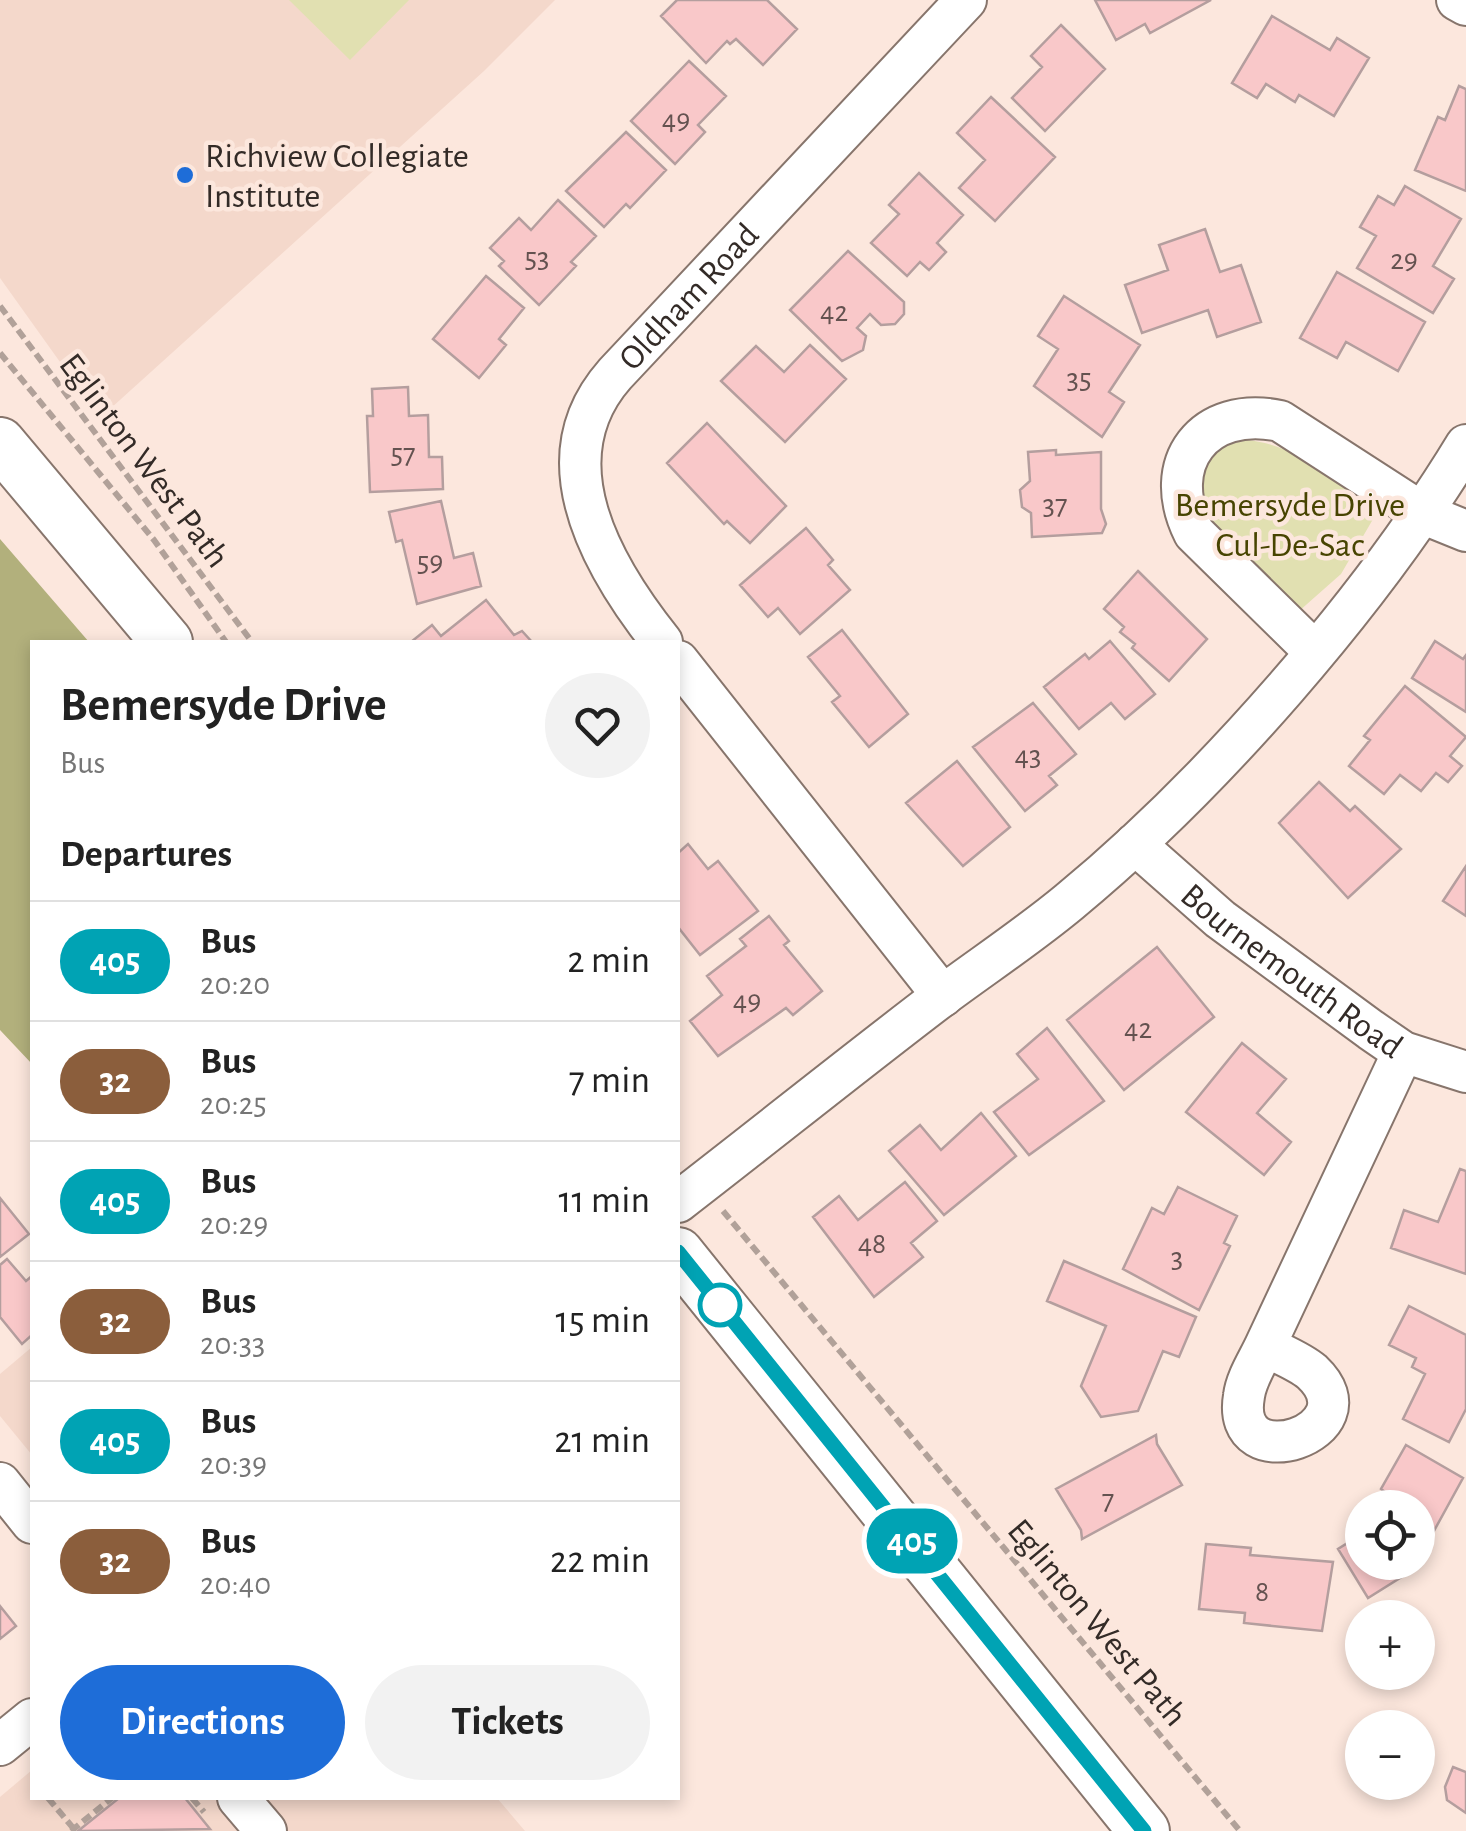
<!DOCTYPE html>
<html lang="en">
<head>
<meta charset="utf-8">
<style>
  body { margin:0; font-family:"Alegreya Sans",sans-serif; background:#f2f2f2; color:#222; height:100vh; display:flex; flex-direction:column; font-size:38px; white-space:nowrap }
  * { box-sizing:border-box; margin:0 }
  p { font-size:32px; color:#767676 }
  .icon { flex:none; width:55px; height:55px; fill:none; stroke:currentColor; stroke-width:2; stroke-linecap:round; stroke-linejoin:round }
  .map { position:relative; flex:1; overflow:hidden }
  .sheet { position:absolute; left:30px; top:640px; width:650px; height:1160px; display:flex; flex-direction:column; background:#fff; border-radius:0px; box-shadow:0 5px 15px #0003 }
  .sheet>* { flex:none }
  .badge { padding:0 20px; border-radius:32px; font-size:35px; line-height:65px }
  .tools { position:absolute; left:1345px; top:1490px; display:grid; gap:20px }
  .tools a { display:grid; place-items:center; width:90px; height:90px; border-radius:50%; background:#fff; box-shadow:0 5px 15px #0003; font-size:50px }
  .map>.badge { position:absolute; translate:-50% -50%; box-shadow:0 0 0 5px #fff }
  h2 { padding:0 30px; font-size:38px; line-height:90px }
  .round { display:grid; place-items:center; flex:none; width:105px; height:105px; border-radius:52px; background:#f2f2f2 }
  .headline { display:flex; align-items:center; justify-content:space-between; height:170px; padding:0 30px }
  h1 { font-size:48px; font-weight:600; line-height:75px }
  .action { display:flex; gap:20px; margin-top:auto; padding:20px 30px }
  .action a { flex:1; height:115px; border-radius:60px; background:#1e6dd8; color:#fff; font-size:40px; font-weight:600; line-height:115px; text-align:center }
  .action a+a { background:#f2f2f2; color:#222 }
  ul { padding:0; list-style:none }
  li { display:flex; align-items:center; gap:30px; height:120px; padding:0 30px; border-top:2px solid #e0e0e0 }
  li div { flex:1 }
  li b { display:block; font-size:38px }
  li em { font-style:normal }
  li .badge { min-width:110px; font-weight:700; text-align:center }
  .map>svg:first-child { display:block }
  .built { fill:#f4d8cb }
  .green { fill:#e1e0b1 }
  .forest { fill:#b2b07c }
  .building { fill:#f9c8c9; stroke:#b49e9e; stroke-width:2.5 }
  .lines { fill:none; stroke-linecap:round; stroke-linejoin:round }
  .minor-casing { stroke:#87756c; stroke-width:44 }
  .major-casing { stroke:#87756c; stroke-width:54 }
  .path { stroke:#b1a199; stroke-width:6; stroke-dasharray:10 5; stroke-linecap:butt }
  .minor { stroke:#fff; stroke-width:40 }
  .major { stroke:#fff; stroke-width:50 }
  .line-casing { stroke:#fff; stroke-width:22 }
  .line { stroke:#00a3b4; stroke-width:15 }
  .poi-dot { fill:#1e6dd8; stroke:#fce7dd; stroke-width:4 }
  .stop-dot { fill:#fff; stroke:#00a3b4; stroke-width:5 }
  .labels { text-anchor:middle; stroke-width:9; stroke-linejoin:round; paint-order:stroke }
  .number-label { font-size:30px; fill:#645250 }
  .poi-label { font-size:35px; fill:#332b27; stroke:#fce7dd; text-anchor:start }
  .street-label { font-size:35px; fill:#332b27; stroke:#fce7dd }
  .park-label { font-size:35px; fill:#474401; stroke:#fce7dd }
</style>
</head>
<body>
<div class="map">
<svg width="1466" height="1831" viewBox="0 0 1466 1831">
  <rect width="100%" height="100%" fill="#fce7dd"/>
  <path class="built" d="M0,0H555L484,71L100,418L0,278Z
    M32,1347V1455L0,1416V1374Z
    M32,1770V1798H497L525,1831H0V1797Z"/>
  <path class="green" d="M289,0H409L350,60Z
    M1247,440C1298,445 1340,481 1376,514L1341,574L1298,612L1211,537L1193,475C1208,453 1222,445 1247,440Z"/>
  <path class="forest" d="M0,539L89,642H32V1064L0,1030Z"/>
  <path class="building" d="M677,0H767L797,29L763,65L736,39L730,44L727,41L706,63L661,16Z
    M1095,0H1211L1150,33L1145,24L1116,40Z
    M1272,16L1330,50L1337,38L1369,58L1334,116L1299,95L1295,102L1266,84L1257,98L1232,83Z
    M1061,25L1105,69L1045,131L1012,98L1042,67L1031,56Z
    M689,61L726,96L698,125L705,132L675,164L631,121Z
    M1459,86L1466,89V191L1415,170L1438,117L1445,120Z
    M991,97L1055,157L995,221L959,188L985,160L957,133Z
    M626,132L666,170L630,208L626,204L604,227L566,191Z
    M919,173L963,215L937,243L946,252L929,270L920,262L907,276L871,243L899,214L889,205Z
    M1405,186L1461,219L1433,266L1454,279L1433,313L1357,268L1376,236L1360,227L1378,196L1394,205Z
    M558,200L596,236L571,262L576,266L539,305L499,266L504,261L490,248L519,218L531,230Z
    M1205,229L1220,272L1241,265L1261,322L1217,337L1208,310L1142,333L1125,285L1168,270L1159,245Z
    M848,251L904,302V314L895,324L881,325L870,314L857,328L866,336L863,350L842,361L790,310Z
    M1337,272L1425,322L1398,371L1346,342L1337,358L1300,338Z
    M486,276L524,308L499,339L506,345L479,378L433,339Z
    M1064,296L1140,345L1109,392L1124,402L1102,437L1034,386L1058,349L1038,336Z
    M810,345L846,379L785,442L721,381L756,346L784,372Z
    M408,387L409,416L428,415L429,457H442L443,489L370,492L367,416H373L372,389Z
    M707,423L786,506L750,543L727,521L724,524L667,463Z
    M1056,450V455L1101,452V509L1106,524L1102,533L1032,537L1031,513L1022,507L1020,490L1030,481L1028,452Z
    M441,501L454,558L473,553L481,586L417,604L402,540L396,542L389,512Z
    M806,528L833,560L828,565L850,590L800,634L778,608L768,617L740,585Z
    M1138,571L1207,639L1169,681L1132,648L1135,644L1120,632L1124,627L1104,609Z
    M486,600L514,635L522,631L532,642H411L432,625L441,636Z
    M842,630L908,714L869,747L832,702L840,696L808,657Z
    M1110,641L1155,694L1125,719L1111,703L1079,729L1044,687L1085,654L1089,659Z
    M1435,641L1463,659L1466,655V712L1412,678Z
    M1405,686L1466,737L1450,756L1462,766L1448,782L1436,773L1421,791L1400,775L1384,794L1349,766L1370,740L1364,736Z
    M1033,703L1076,754L1049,776L1057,785L1025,811L973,747Z
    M957,761L1010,827L963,866L906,803Z
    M1319,782L1350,811L1355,806L1401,849L1348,898L1279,823Z
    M688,844L708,869L718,861L758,911L700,955L678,927V853Z
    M1466,866V916L1443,901Z
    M769,916L789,941L784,945L822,991L793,1015L786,1008L718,1056L690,1021L722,995L707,976L746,946L740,939Z
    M1157,947L1214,1017L1124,1090L1067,1020Z
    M1047,1028L1104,1101L1029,1155L994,1112L1038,1079L1017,1054Z
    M1242,1043L1286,1079L1257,1113L1291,1142L1264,1175L1186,1112Z
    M981,1113L1016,1156L944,1215L889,1151L920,1125L941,1150Z
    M1460,1169L1466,1171V1274L1391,1248L1404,1210L1438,1222Z
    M905,1182L937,1221L911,1243L923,1257L874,1297L813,1217L839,1196L858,1220Z
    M1178,1187L1237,1216L1224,1243L1230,1246L1199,1310L1123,1269L1152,1208L1164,1214Z
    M0,1198L29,1234L0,1257Z
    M7,1259L26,1281L32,1276V1335L22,1344L0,1317V1265Z
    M1064,1261L1196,1317L1179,1357L1163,1351L1138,1411L1101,1417L1081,1386L1106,1326L1047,1301Z
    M1409,1306L1466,1335V1409L1449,1442L1403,1419L1425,1374L1412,1367L1416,1358L1389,1345Z
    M1156,1435L1157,1444L1182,1485L1082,1539L1081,1530L1056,1489Z
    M1406,1445L1463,1478L1418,1560V1508H1382L1389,1495L1381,1489Z
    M1362,1534V1562H1416L1411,1571L1368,1598L1338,1549Z
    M1206,1544L1251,1548L1250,1555L1333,1562L1322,1631L1244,1623L1245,1613L1199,1609Z
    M0,1606L16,1626L0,1639Z
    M1453,1767L1466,1772V1813L1447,1800L1445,1787Z
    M119,1798H185L210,1829L78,1831Z"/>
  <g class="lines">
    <g class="minor-casing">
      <g id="minor">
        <path d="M1457,0L1466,5"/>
        <path id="s1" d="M662,642C603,568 539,460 615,374L966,0"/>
        <path d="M1314,651L1194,533C1159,463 1204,405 1280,421L1424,514L1466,531"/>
        <path d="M678,661L943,996"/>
        <path id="s2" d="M1135,844L1220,919L1371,1030L1403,1052L1466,1072"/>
        <path d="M678,1202C766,1134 853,1064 941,997C984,965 1028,936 1069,902C1212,784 1370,603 1466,445"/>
        <path d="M1265,1346C1280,1354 1299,1361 1312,1372C1376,1432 1229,1481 1244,1396C1246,1379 1258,1361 1265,1346L1403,1052"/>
        <path d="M0,1483L32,1523"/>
        <path d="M0,1745L32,1719"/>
        <path d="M238,1798L266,1831"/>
      </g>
    </g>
    <g class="major-casing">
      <path id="major" d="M0,443L167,642
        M678,1253L1144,1831"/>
    </g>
    <path class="path" d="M0,306L252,642
      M0,353L154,540L226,642
      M723,1211L1240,1831
      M48,1798L74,1829
      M192,1798L204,1812
      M71,1831L112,1798"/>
    <use href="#minor" class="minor"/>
    <use href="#major" class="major"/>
  </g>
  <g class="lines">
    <g class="line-casing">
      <path id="line" d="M678,1252L1144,1831"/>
    </g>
    <use href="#line" class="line"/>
  </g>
  <circle class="poi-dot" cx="185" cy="175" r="10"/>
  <circle class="stop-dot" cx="720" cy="1305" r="20"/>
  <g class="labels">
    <g class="number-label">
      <text x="676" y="129">49</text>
      <text x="537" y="267">53</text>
      <text x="1404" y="269">29</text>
      <text x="834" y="321">42</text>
      <text x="1079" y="388">35</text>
      <text x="403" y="463">57</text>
      <text x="1055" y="514">37</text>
      <text x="430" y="571">59</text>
      <text x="1028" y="765">43</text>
      <text x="747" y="1010">49</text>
      <text x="1138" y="1038">42</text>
      <text x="872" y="1253">48</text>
      <text x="1177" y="1267">3</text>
      <text x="1108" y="1509">7</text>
      <text x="1262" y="1601">8</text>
    </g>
    <g class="poi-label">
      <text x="205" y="167">Richview Collegiate<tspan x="205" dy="40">Institute</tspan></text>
    </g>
    <g class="street-label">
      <text dy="12" stroke="none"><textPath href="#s1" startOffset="405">Oldham Road</textPath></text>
      <text transform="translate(145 460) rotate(53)" y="12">Eglinton West Path</text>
      <text dy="12" stroke="none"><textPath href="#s2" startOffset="202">Bournemouth Road</textPath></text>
      <text transform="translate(1098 1622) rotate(50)" y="12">Eglinton West Path</text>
    </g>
    <g class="park-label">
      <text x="1290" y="516">Bemersyde Drive<tspan x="1290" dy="40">Cul-De-Sac</tspan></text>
    </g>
  </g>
</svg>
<div class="tools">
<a><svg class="icon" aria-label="locate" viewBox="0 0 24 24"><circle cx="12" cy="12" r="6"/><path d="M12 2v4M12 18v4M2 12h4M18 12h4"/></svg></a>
<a>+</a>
<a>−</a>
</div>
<b class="badge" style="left:912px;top:1541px;background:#00a3b4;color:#fff">405</b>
<section class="sheet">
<div class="headline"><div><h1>Bemersyde Drive</h1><p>Bus</p></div><a class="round"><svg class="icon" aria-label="heart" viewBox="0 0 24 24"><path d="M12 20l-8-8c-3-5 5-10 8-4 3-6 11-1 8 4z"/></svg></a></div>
<h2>Departures</h2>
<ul>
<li><span class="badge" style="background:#00a3b4;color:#fff">405</span><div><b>Bus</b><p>20:20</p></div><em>2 min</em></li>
<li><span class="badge" style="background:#8b5e3c;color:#fff">32</span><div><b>Bus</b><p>20:25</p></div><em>7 min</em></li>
<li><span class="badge" style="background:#00a3b4;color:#fff">405</span><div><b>Bus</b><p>20:29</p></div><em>11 min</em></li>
<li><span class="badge" style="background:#8b5e3c;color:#fff">32</span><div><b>Bus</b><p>20:33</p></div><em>15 min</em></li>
<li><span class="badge" style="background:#00a3b4;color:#fff">405</span><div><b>Bus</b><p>20:39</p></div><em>21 min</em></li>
<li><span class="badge" style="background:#8b5e3c;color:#fff">32</span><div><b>Bus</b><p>20:40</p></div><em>22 min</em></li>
</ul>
<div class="action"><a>Directions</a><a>Tickets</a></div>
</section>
</div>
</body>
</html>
